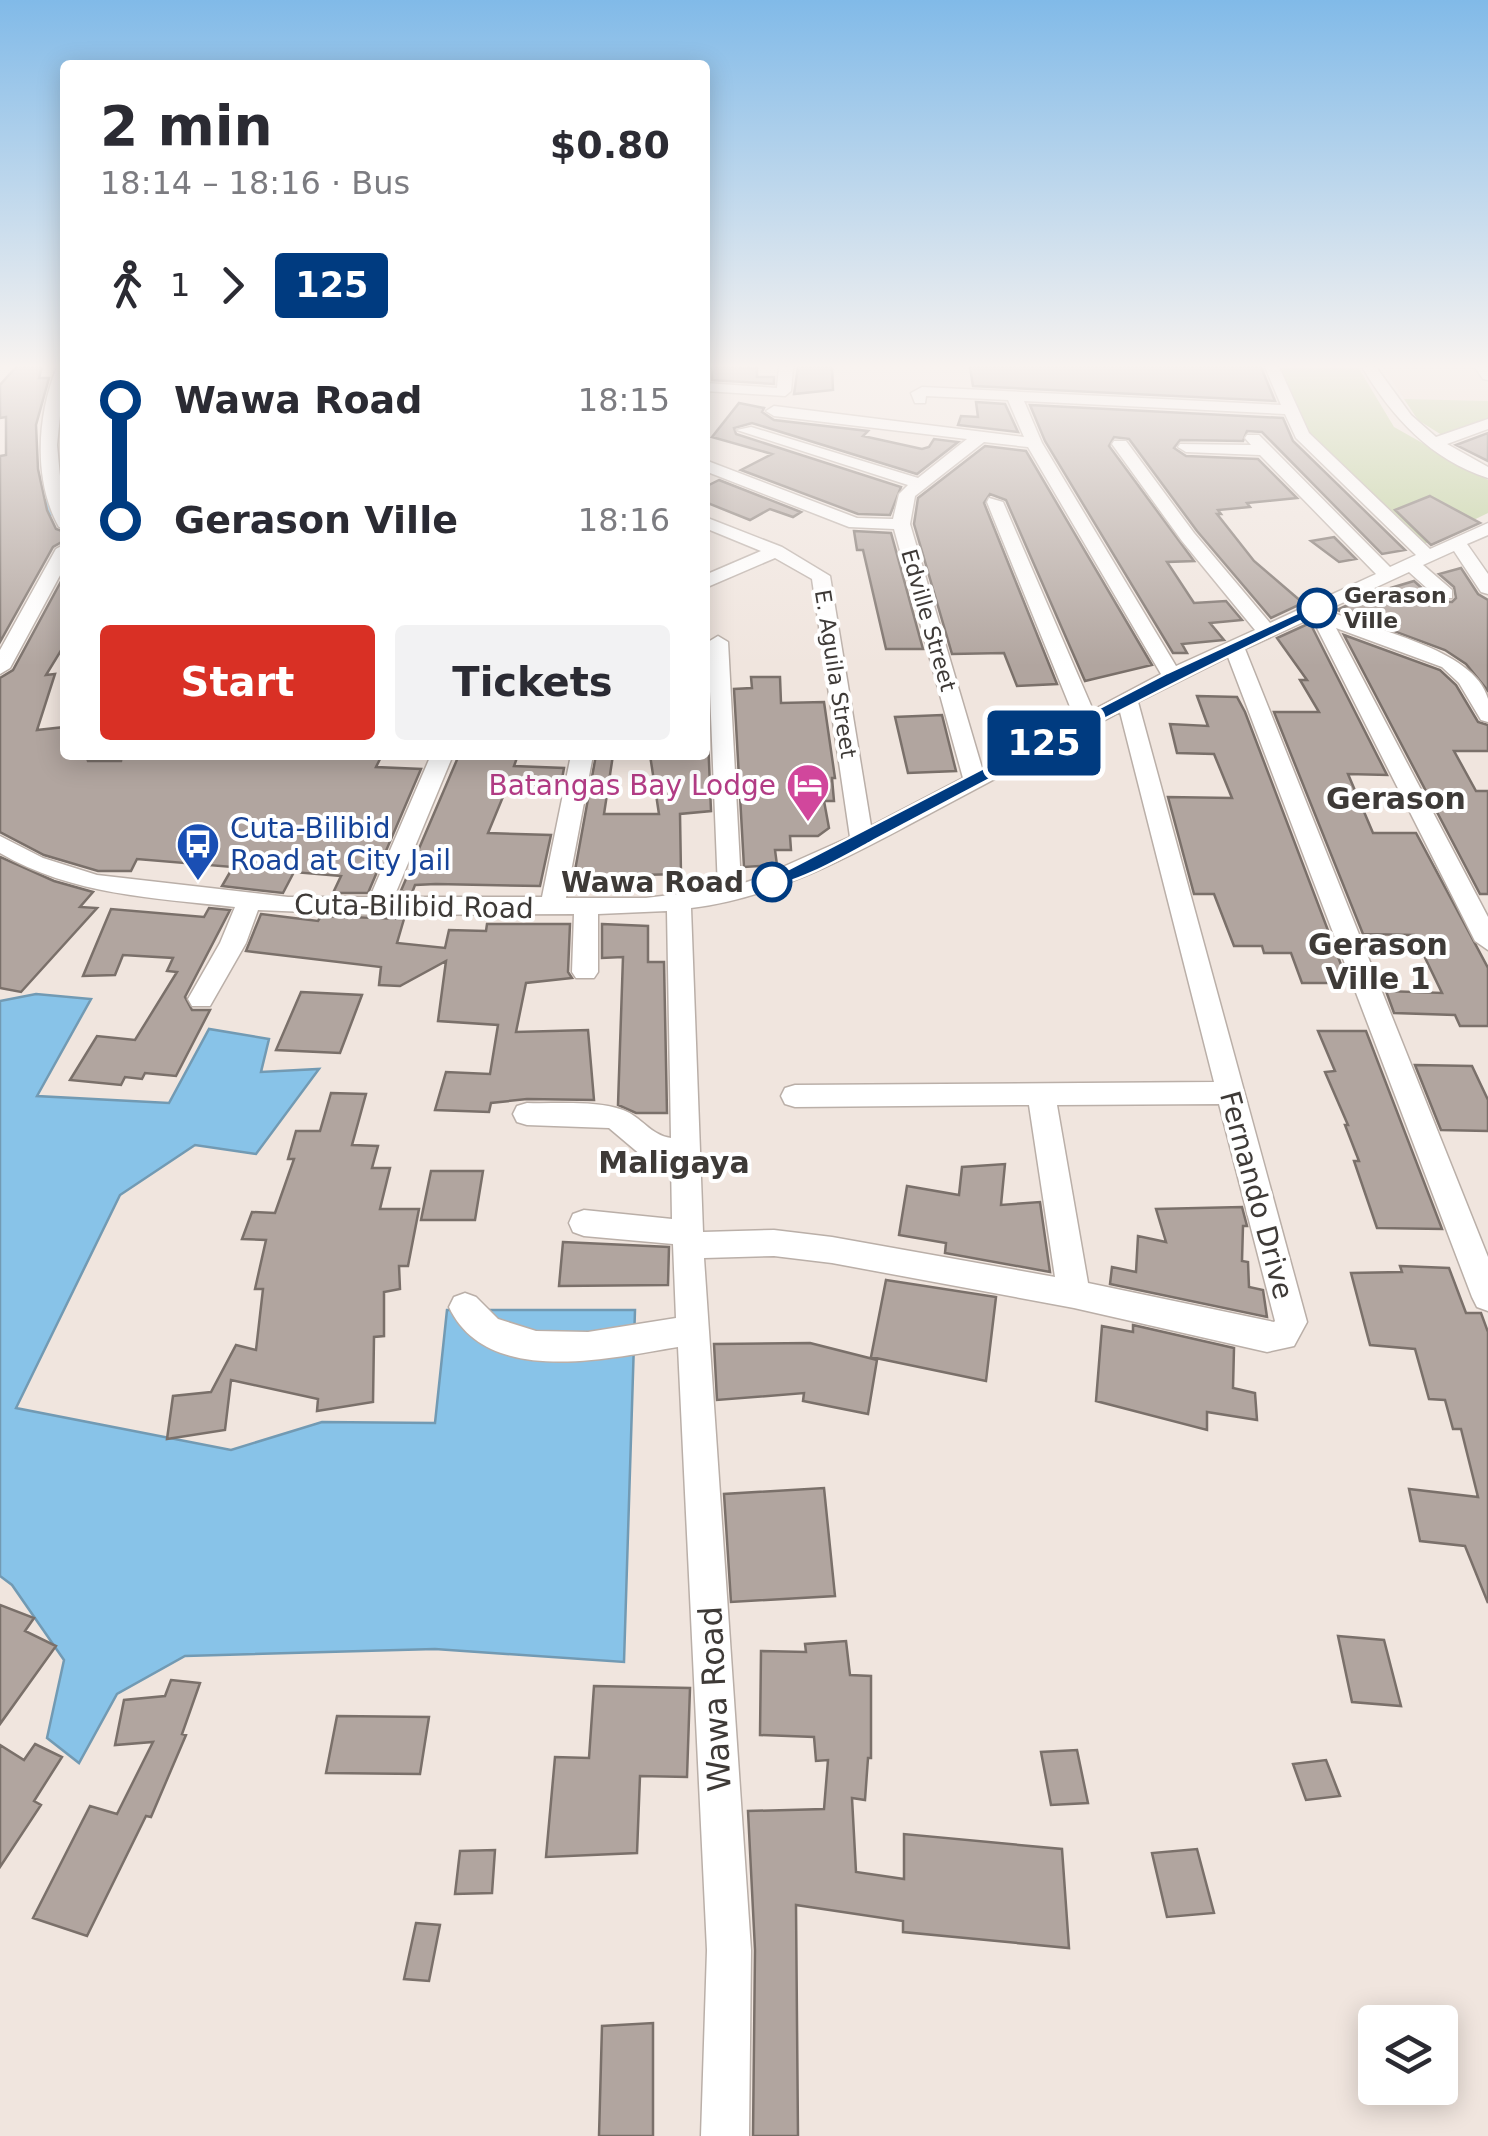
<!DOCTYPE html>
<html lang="en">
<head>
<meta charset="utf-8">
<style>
  body { margin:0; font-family:"DejaVu Sans",sans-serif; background:#f2f2f3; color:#2b2b33; height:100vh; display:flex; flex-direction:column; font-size:38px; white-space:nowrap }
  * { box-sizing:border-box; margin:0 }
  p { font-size:32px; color:#7c7c81 }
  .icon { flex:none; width:55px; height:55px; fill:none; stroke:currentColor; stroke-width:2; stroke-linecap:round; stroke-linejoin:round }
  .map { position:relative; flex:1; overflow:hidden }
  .side { position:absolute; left:60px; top:60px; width:650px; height:700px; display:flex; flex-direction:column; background:#fff; border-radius:10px; box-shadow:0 5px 25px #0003 }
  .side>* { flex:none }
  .badge { padding:0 20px; border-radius:8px; font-size:35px; line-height:65px }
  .tools { position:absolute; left:1358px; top:2005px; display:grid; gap:20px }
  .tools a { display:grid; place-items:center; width:100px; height:100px; border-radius:10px; background:#fff; box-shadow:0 5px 25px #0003; font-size:50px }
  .map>.badge { position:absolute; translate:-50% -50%; box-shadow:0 0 0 5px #fff }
  .legs { display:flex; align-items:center; gap:15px; height:110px; padding:0 40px; font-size:32px }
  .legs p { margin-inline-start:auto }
  .headline { display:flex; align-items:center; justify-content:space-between; height:170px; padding:0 40px }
  h1 { font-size:55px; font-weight:700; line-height:75px }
  .action { display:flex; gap:20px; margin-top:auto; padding:20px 40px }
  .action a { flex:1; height:115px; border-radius:10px; background:#d93025; color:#fff; font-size:40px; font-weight:700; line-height:115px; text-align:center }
  .action a+a { background:#f2f2f3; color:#2b2b33 }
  ul { padding:0 40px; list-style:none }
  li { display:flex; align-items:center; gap:35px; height:120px; font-size:38px }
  li i { display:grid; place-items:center; width:15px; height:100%; margin:0 12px; background:currentColor }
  li i::after { content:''; width:25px; height:25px; margin:-12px; border:8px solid; border-radius:50%; background:#fff }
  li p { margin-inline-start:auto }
  li:first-child i { background:linear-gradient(#0000 50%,currentColor 0) }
  li:last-child i { background:linear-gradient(currentColor 50%,#0000 0) }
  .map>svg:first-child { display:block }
  .built { fill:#eddbce }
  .green { fill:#bccf99 }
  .water { fill:#88c3e8; stroke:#729ab3; stroke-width:2.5 }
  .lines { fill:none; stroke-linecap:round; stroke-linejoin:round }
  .river { fill:#88c3e8; fill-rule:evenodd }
  .building { fill:#b1a59f; stroke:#7a706a; stroke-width:2.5 }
  .minor-casing { stroke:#baafa8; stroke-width:3 }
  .minor { fill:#fff; fill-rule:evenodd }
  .line-1 { fill:#003b80; stroke:#fff; stroke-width:2.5 }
  .stop-1-dot { fill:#fff; stroke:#003b80; stroke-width:5 }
  .labels { text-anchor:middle; stroke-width:8; stroke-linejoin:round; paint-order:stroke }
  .far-stop-label { font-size:22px; font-weight:bold; fill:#3e3a37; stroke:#fff; text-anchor:start }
  .far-street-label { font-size:22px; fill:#3e3a37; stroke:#fff }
  .hotel-label { font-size:28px; fill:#b23c85; stroke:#fff; text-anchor:end }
  .transit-label { font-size:28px; fill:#164399; stroke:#fff; text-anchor:start }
  .stop-label { font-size:28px; font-weight:bold; fill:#3e3a37; stroke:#fff; text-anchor:end }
  .street-label { font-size:28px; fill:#3e3a37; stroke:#fff }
  .neighbourhood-label { font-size:30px; font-weight:bold; fill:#3e3a37; stroke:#fff }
  .near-street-label { font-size:32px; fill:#3e3a37; stroke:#fff }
</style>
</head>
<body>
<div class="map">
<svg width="1488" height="2136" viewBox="0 0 1488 2136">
  <rect width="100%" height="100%" fill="#f0e5de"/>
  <path class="built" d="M1383,367H1479L1488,386V401L1404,399Z"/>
  <path class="green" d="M1277,367H1358L1394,427L1488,480V513L1424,544L1307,432Z
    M1404,399L1488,401V422L1445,437L1418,420Z"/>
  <path class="water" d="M36,994L91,999L37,1096L169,1103L209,1029L269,1039L261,1072L319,1069L256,1154L195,1145L120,1195L16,1408L231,1450L322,1422L435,1423L447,1310H635L624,1662L435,1649L185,1656L117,1694L79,1763L47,1738L64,1660L12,1585L0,1576V1001Z"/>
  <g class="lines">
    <path class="river" d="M65,498V514L0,522V506Z"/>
  </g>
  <path class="building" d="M16,367H42L39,378H49L36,425L38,469L47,510L56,529L65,532V540L53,547L0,642V456L6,455V417L0,418V385Z
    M712,367L757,368V377H774V384L712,380Z
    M798,367H832L833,390L794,394Z
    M970,367H1261L1275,401L973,386Z
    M976,402L1005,404L1018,432L958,425L961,416L978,417Z
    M739,403L764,408L762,412L774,420L868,431L863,436L922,449L929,447L934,439L958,442L917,474L752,423L734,428L736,434L901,487L890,515L858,514L741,470L772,454L712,437Z
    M1030,405L1283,418L1293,441L1405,550L1382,554L1262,432L1247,431L1243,441L1180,440L1174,448L1186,456L1258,459L1297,498L1247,503L1250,507L1218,510L1221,514H1217L1254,561L1303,603L1271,618L1197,531L1129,439L1114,437L1109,446L1194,561L1167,562L1194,603L1226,601L1242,620L1210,623L1224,640L1182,644L1187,653H1173L1045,441Z
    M1488,433V461L1456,445Z
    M985,446L1026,451L1152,665L1085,681L1006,500L990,494L984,503L1057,684L1017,686L1004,653L952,654L914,524L918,498Z
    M719,480L801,512L793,517L770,509L750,520L705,502V487Z
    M1430,496L1480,523L1431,545L1395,510Z
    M854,531L891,533L923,649H886L863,550H857Z
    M1334,537L1356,559L1339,562L1311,541Z
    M1461,568L1478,594L1488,600V691L1466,664L1445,650L1337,610L1374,593L1414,581L1436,601L1452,602L1456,598L1454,587L1439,574Z
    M65,574V644L46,675L55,674L37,730L65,727V755H86L88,761H121L122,755H382L376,767L421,769L368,893H333L341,876L294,872L283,893L222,886L233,867L137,859L131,871H98L44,855L0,832V678L13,670Z
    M1310,623L1387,775L1348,774L1373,833H1416L1488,968V1026H1460L1455,1015L1394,1013L1386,991L1442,993L1414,935L1363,934L1274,712H1319L1300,680H1307L1277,638Z
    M1344,635L1440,670L1456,685L1478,722L1488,725V751H1454L1476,791H1488V894H1480Z
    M751,677H780L781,703L824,702L835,778H832L834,801H824L829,828L818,836H790L791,850H775L777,865L744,867L734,689L752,688Z
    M706,689L711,811L680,814L681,874L639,875V889L572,887L596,755H613L604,814H659L650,755H705Z
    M1197,696L1237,697L1245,712L1348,983H1302L1291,953H1264L1262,946H1234L1214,894H1194L1168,797L1232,798L1214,754L1177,753L1170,724L1208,726Z
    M942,715L956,771L908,773L895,717Z
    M459,755H518L514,766L564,768L560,790L507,787L488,833L551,835L540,886L436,884L415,885L412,893H400Z
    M0,857L54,881L93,892L80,907L97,908L21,992L0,988Z
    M209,908L230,910L185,997L192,1010H210L176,1076L145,1073L142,1079L125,1077L121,1085L70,1080L97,1036L135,1040L177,972L167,971L173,958L123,955L115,975L83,976L111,909L204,917Z
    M261,914L318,921L321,916L404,919L397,943L445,948L449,930L486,931L487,924H570L568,972L572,978L526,983L516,1032L588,1030L594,1100L527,1099L491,1103L489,1112L435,1110L446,1072L490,1074L498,1025L438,1021L446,961L400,986L379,985L381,967L246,951Z
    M602,924L648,926V962H664L667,1113H636L618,1105L623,957L602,958Z
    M301,992L362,995L340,1053L276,1050Z
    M1318,1031H1366L1442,1229L1377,1228L1354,1161H1359L1345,1125H1348L1325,1072L1335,1071Z
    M1415,1065L1472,1066L1488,1100V1131L1441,1130Z
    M331,1093L366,1094L352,1145L378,1146L372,1168H390L380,1209H419L408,1266H399L400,1289L384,1292V1336L374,1337L373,1402L317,1411L318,1399L231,1380L225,1430L167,1439L173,1396L211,1392L236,1345L256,1350L263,1289H255L266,1240L242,1239L252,1212L275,1213L294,1159H288L296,1131H320Z
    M1005,1164L1001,1205L1040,1202L1050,1272L945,1253L946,1243L899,1235L907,1186L959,1195L962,1167Z
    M431,1171H483L475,1220H421Z
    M1242,1207L1247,1226H1243L1242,1261L1248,1262L1249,1287L1263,1290L1267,1317L1110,1284L1112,1267L1136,1272L1138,1236L1166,1242L1156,1209Z
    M563,1242L669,1247L668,1285L559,1286Z
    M1400,1266L1449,1268L1466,1313H1481L1488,1332V1603L1465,1546L1420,1541L1409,1489L1478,1497L1461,1429H1453L1445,1400L1429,1399L1415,1349L1370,1345L1351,1273L1402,1272Z
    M886,1280L996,1297L986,1381L871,1357Z
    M1133,1325L1234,1348L1233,1388L1255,1393L1257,1420L1207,1412V1430L1096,1401L1102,1326L1133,1332Z
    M810,1343L877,1360L868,1414L803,1401L804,1393L717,1400L714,1344Z
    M824,1488L835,1596L731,1602L724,1494Z
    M0,1605L34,1618L25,1631L56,1646L0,1724Z
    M1338,1636L1384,1640L1401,1706L1352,1702Z
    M846,1641L850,1675L871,1676V1758H868L865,1800L852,1798L856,1872L904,1879V1834L1062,1849L1069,1948L903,1932V1921L796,1905L798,2136H753L755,1950L748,1811L824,1809L828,1760L816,1761L814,1737L760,1735L761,1651L806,1652L805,1644Z
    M171,1680L200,1683L182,1734L186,1735L151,1817L146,1816L87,1936L33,1918L90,1806L117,1814L153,1742L115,1745L124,1700L165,1696Z
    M594,1686L690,1688L687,1777L640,1776L637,1853L546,1857L555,1757L589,1758Z
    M337,1716L429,1717L420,1774L326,1773Z
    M35,1744L62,1757L34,1801L41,1805L0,1867V1745L24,1760Z
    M1077,1750L1088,1803L1051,1805L1041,1752Z
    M1326,1760L1340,1796L1306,1800L1293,1764Z
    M1197,1849L1214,1913L1167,1917L1152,1853Z
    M495,1850L492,1893L455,1894L460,1851Z
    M416,1923L440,1925L429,1981L404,1979Z
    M653,2023V2136H599L602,2026Z"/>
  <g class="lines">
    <g class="minor-casing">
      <path id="minor" d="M57,367H65L57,445L65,528L59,527C33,481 37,415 57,367Z
        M779,367H793L791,391L785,396L705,391V383L777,388Z
        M1265,367H1279L1309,433L1430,549L1488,523V535L1467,544L1488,574V594L1481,592L1454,551L1423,565L1452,590V598H1438L1409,572L1327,610C1370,630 1475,648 1488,699C1488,705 1488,715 1488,722L1481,720L1459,683L1442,667L1336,628L1488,917V950L1475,941L1312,618L1245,649L1488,1257V1311L1477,1307L1472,1297L1228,657L1138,702L1307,1322L1294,1346L1267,1352L1074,1308L832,1263L774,1256L704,1258L751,1950L749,2136H701L707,1950L678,1347C610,1358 487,1388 449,1307L454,1297L465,1293L476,1297L498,1319L536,1331L588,1332L676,1318L673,1244L584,1236L573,1232L569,1223L573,1214L584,1210L672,1219L671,1161L641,1155L609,1128L527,1125L517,1122L513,1114L517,1106L527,1103C557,1104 595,1100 623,1110C642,1117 650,1135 671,1138L667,911L598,914V972L594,978H576L572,972L574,914L378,915L258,910L246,943L210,1006H192L188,999L220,943L235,907C154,898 72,895 0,853V836L43,858L97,875L288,897H370L431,755H453L394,897H542L571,755H593L566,898H646L718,889L708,642L718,636L728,642L741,884L756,879L850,837L812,579L775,558L705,588V575L761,551L705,528V517L782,547L830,576L871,826L963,778L894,529L849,527L705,471V460L857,518L893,519L899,494L908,485L737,430L751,427L918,478L967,439L774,416L766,411L774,406L1024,437L1008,400L926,396L925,403H915L911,393L922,387L1281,405ZM1024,401L1285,414L1296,438L1416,555L1390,567L1259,435H1247L1245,438L1251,445L1180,444L1178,447L1186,452L1260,455L1376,574L1270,623L1194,533L1126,441H1114L1112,444L1182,541L1255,630L1176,666L1042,443ZM984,442L1028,447L1161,674L1093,710L1003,502L989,498L987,502L1075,719L982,768L910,524L915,496ZM1120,712L1214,1082L795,1085L785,1088L781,1096L785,1104L795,1107L1029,1105L1055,1277L832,1237L774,1230L703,1232L691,908C779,897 854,854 931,813C994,779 1057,746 1120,712ZM1219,1104L1275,1321L1274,1322L1088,1283L1057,1105Z
        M1362,367H1376L1411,415L1436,437L1488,419V429L1447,444L1488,467V478C1431,460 1392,417 1362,367Z
        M1475,367H1488V380L1483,379Z
        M65,544V566L10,668L0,674V650L56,549Z"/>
    </g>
    <use href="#minor" class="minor"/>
  </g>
  <linearGradient id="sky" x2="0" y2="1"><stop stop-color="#81bae8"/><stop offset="0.55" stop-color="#f8f3f0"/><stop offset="1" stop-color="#f8f3f0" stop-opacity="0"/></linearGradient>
  <rect width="1488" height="666" fill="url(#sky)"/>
  <path class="line-1" d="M1317,604L1324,608L1322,611C1169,683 1020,763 871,842C849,854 789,889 766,885L764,882L1167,673Z"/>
  <defs>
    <g id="hotel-pin" transform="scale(2.25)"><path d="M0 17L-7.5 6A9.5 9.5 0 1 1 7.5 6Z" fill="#d1479c" stroke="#fff"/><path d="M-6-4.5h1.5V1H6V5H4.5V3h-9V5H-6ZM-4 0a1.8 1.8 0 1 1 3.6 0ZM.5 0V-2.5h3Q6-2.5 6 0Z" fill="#fff"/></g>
    <g id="bus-pin" transform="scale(2.25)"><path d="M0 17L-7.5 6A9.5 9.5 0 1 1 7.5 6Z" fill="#1a4fb4" stroke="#fff"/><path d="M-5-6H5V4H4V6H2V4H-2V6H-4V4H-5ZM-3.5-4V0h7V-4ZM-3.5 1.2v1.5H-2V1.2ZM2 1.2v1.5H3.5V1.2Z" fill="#fff"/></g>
  </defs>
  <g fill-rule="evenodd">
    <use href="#hotel-pin" x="808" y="785"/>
    <use href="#bus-pin" x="198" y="844"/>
  </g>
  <g class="stop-1-dot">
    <circle cx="1317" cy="608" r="18"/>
    <circle cx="772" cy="882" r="18"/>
  </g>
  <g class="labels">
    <g class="far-stop-label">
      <text x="1344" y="603">Gerason<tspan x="1344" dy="25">Ville</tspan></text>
    </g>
    <g class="far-street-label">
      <text transform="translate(929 620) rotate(74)" y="8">Edville Street</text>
      <text transform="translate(836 674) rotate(81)" y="8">E. Aguila Street</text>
    </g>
    <g class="hotel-label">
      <text x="776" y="795">Batangas Bay Lodge</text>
    </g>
    <g class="transit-label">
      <text x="230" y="838">Cuta-Bilibid<tspan x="230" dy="32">Road at City Jail</tspan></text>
    </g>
    <g class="stop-label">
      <text x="744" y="892">Wawa Road</text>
    </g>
    <g class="street-label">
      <text transform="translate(414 906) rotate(1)" y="10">Cuta-Bilibid Road</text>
      <text transform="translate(1257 1195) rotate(75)" y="10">Fernando Drive</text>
    </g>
    <g class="neighbourhood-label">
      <text x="1396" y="809">Gerason</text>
      <text x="1378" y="955">Gerason<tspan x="1378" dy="34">Ville 1</tspan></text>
      <text x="674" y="1173">Maligaya</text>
    </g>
    <g class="near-street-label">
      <text transform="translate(715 1699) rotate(-93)" y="11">Wawa Road</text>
    </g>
  </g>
</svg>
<div class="tools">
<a><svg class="icon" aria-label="layers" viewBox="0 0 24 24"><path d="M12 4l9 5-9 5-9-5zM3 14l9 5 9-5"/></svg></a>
</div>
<b class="badge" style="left:1044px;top:743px;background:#003b80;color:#fff">125</b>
<section class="side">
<div class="headline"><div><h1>2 min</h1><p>18:14 – 18:16 · Bus</p></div><b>$0.80</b></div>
<div class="legs"><svg class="icon" aria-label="walk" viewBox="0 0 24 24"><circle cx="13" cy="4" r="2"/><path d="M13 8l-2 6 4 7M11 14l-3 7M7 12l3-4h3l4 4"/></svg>1<svg class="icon" aria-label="forward" viewBox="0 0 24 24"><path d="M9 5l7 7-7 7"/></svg><b class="badge" style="background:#003b80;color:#fff">125</b></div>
<ul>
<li><i style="color:#003b80"></i><b>Wawa Road</b><p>18:15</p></li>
<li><i style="color:#003b80"></i><b>Gerason Ville</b><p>18:16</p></li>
</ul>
<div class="action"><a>Start</a><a>Tickets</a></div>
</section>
</div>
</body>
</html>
